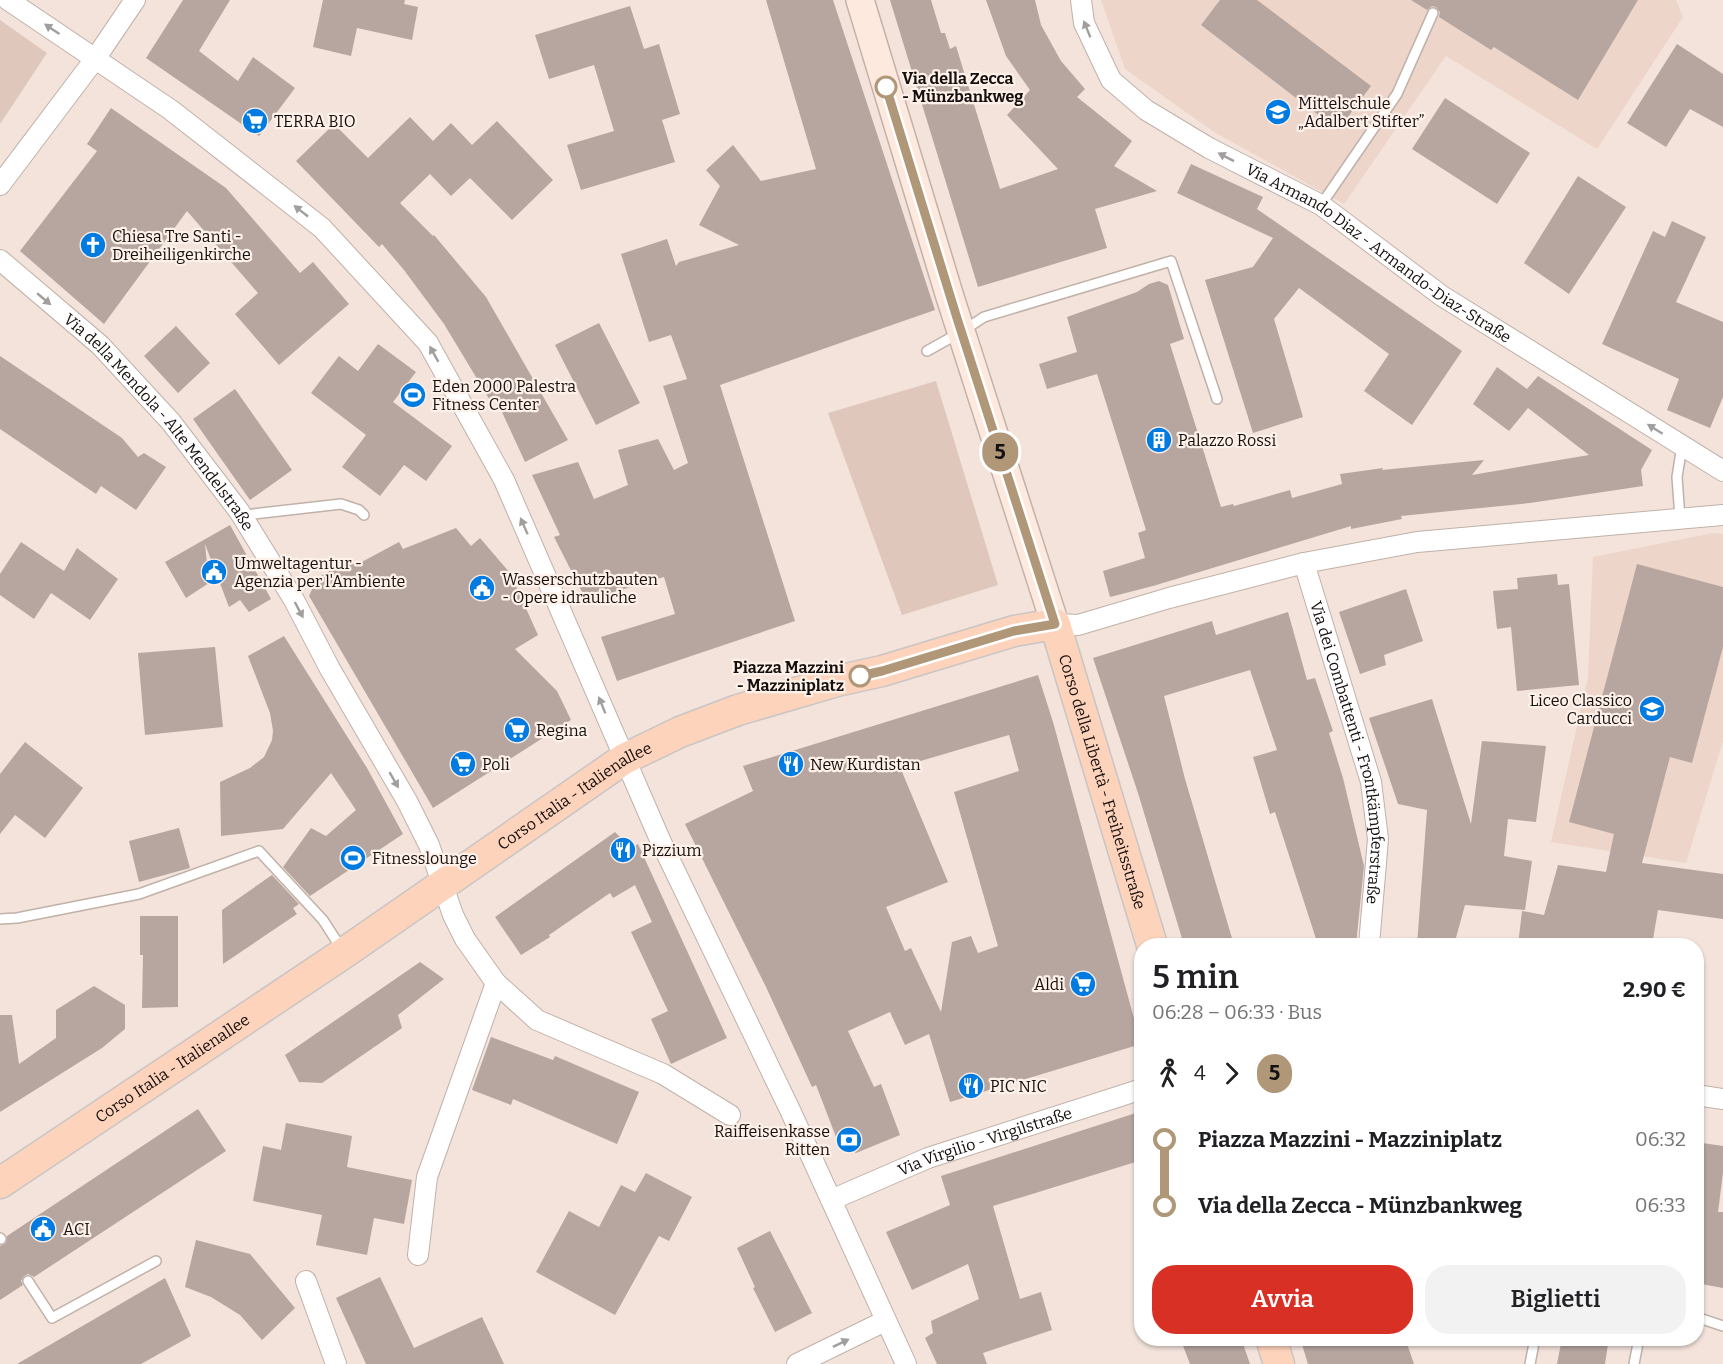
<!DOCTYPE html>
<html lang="it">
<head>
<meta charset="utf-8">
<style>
  body { margin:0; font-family:Bitter,serif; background:#f2f2f2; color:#202124; height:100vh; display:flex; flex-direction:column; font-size:22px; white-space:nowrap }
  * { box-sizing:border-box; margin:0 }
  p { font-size:20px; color:#757577 }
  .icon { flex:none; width:33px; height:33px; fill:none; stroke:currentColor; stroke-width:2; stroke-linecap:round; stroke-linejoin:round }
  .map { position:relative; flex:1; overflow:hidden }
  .drawer { position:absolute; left:1134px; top:938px; width:570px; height:408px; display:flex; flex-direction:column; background:#fff; border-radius:24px; box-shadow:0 2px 4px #0004 }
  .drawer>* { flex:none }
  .badge { padding:0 12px; border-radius:20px; font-size:21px; line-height:39px }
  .map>.badge { position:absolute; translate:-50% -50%; box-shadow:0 0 0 3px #fff }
  .legs { display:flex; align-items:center; gap:9px; height:66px; padding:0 18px; font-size:20px }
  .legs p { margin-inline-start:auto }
  .headline { display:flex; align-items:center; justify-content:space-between; height:102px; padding:0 18px }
  h1 { font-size:33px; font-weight:600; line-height:45px }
  .action { display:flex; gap:12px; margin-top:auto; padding:12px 18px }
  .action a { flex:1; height:69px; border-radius:24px; background:#d93025; color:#fff; font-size:24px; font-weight:600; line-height:69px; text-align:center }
  .action a+a { background:#f2f2f2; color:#202124 }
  ul { padding:0 18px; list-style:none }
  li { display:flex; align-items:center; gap:21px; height:66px; font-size:22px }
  li i { display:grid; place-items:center; width:9px; height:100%; margin:0 8px; background:currentColor }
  li i::after { content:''; width:15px; height:15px; margin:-8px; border:4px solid; border-radius:50%; background:#fff }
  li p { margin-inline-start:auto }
  li:first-child i { background:linear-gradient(#0000 50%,currentColor 0) }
  li:last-child i { background:linear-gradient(currentColor 50%,#0000 0) }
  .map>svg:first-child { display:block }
  .built { fill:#edd5ca }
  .green { fill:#dfc7bb }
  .building { fill:#b6a69f; fill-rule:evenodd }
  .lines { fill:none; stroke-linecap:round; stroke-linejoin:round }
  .service-casing { stroke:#c0b1a9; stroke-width:12 }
  .minor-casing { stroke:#c0b1a9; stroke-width:22 }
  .secondary-casing { stroke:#c0b1a9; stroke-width:30 }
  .primary-casing { stroke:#c7c5c5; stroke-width:33 }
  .service { stroke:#fff; stroke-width:9 }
  .minor { stroke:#fff; stroke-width:20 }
  .secondary { stroke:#fee9de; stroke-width:27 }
  .primary { stroke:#fed3bc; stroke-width:30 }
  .oneway { fill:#a19f9e }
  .line-1-casing { stroke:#fff; stroke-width:14 }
  .line-1 { stroke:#af9778; stroke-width:9 }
  .stop-1-dot { fill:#fff; stroke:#af9778; stroke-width:3 }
  .labels { text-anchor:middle; stroke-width:4.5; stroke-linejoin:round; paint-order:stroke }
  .stop-label { font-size:16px; font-weight:bold; fill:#150f0d; stroke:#fef1ea; text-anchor:start }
  .poi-label { font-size:16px; fill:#150f0d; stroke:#fef1ea; text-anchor:start }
  .street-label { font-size:16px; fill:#150f0d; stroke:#fef1ea }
</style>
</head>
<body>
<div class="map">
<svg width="1723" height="1364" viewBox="0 0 1723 1364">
  <rect width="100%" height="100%" fill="#f3e3db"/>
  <path class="built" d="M1101,0H1676L1683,17L1597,149L1446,56L1344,204L1214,132L1125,69Z
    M1713,533L1723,534V741L1686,863L1551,842L1588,677L1593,557Z"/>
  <path class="green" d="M0,20L47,53L0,124Z
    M936,381L998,585L902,615L828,413Z"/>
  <path class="building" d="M183,0H230L199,51L238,81L253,57L295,88L259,136L146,58Z
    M323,0H405L404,4L418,7L412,40L357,28L351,56L313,47Z
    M766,0H833L935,310L720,385L795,621L617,681L601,637L675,614L664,577L591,599L588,592L583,594L554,537L560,535L532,475L578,462L594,499L628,485L618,450L658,439L674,470L688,463L663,386L687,379L671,335L649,342L621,254L667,239L676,266L679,262L739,245L699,225L720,186L706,170L733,145L761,181L816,169Z
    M890,0H931L941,33H945L950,49L956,46L1000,189L1058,169L1007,115L1030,90L1006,56L986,0H1035L1041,25L1061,61L1085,89L1077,97L1132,141L1114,166L1157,191L1095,209L1107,248L978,287Z
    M1220,0H1257L1371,86L1338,130L1201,25Z
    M1411,0H1638L1578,100L1494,47L1491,50L1439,17L1440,12L1436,7L1432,6L1427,10Z
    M630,6L644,49L659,44L680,114L662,120L675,162L581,190L567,145L614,131L594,65L549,79L535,35Z
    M1677,44L1723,74V127L1690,109L1666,147L1627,123Z
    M1445,98L1530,153L1497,204L1412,149Z
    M111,108L226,188L300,273L313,262L349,304L279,365L235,314L258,293L187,211L104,324L20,251L97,151L87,144Z
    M410,117L433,141L451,123L472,145L497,121L553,180L512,220L470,178L451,196L430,174L400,203L433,236L434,235L486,297L568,440L525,462L496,399L491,402L444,324L404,270L382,244L379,247L296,161L334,124L368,158Z
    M1191,164L1263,197L1257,209L1462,351L1412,425L1364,391L1389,354L1299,288L1274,319L1303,417L1253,433L1205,280L1253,267L1273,238L1177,193Z
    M1578,176L1626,207L1569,294L1524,263Z
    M1672,221L1706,237L1676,302L1723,322V397L1710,428L1667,410L1679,379L1602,344L1653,231L1665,237Z
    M1159,281L1168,285L1184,339L1170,344L1221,507L1233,504L1234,506L1290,490L1292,498L1342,484L1340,474L1383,468L1382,470L1484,460L1472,475L1589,455L1528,408L1509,431L1473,404L1497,367L1527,389L1538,376L1652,450L1641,470L1643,486L1530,503L1401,516L1402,519L1351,529V526L1153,586L1110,597L1103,571L1145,558L1138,533L1146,530L1097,374L1047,389L1039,364L1077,352L1067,317L1137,292L1149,284Z
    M599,323L640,403L596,425L555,345Z
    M176,326L210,363L178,393L144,356Z
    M378,344L416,372L393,402L452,446L426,481L404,465L380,496L342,467L366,435L311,393L339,356L358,371Z
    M0,356L122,438L138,457L144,453L166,467L136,510L101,486L96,494L0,429Z
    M235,389L292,470L250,500L193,419Z
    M230,525L271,599L249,612L240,600L229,607L205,544L209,583L186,598L165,562Z
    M456,528L471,546L480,538L510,573L538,635L515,649L557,691L571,720L433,808L309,596L317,578L342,564H358L399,542L403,549Z
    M21,542L64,571L77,548L118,579L90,620L51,593L34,619L0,595V574Z
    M1637,564L1723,587V647L1692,763L1670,757L1642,863L1723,874V919L1658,910L1652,945H1518L1522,911L1544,915L1558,865L1606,872L1614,834L1569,822Z
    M1557,574L1558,585L1569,584L1579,685L1517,691L1511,627L1497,629L1493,591L1518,589L1517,578Z
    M1406,589L1423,641L1384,655L1386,665L1360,674L1339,612Z
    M1288,612L1307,680L1315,678L1333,731L1329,733L1343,778L1364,866L1356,945H1318L1275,812L1270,814L1253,757L1277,750L1250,670L1164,696L1185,779L1234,945H1184L1138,793L1093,658L1212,621L1216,635Z
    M284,636L367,768L403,834L310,896L283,867L311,828L326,836L356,810L331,773L283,829L221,836L220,782L250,768L264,757L272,740L273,731L270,713L248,656Z
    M215,647L223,727L145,735L138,653Z
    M1038,675L1053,722L1141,1044L950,1102L929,1034L905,1045L890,1012L848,1031L874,1087L881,1084L900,1135L856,1153L838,1142L816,1085L812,1087L766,987L685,824L753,791L743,766ZM1009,735L1019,771L954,792L998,946L978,953L971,936L952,942L941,1012L911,948L905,951L886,907L948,882L900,767Z
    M1432,699L1471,824L1482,741L1546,746L1536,822L1508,819L1504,856L1532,861L1525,910L1465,905L1454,945H1417L1427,810L1398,804L1369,718Z
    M25,742L83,788L45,838L15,815L0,834V774Z
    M179,828L190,868L139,882L129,841Z
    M615,832L631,848L638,844L727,1038L671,1064L651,1019L668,1011L631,932L652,922L635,885L613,898L610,893L549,935L550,937L521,955L495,917Z
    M272,875L299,904L293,908L297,914L223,964L222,910Z
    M140,916H178V1007L142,1008L143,955H140Z
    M420,962L444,979L398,1015L402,1028L322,1083L299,1082L285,1055Z
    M94,986L125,1005V1029L102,1048L0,1112V1015H12L19,1064L56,1038V1010Z
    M491,1037L553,1060L555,1056L639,1092L617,1144L513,1099L511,1105L472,1090Z
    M198,1109L226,1151L34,1277L28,1274L24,1276L21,1281L23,1285L0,1300V1246L6,1243L7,1236Z
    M1142,1111V1160L993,1206L1020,1299L1041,1292L1052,1330L983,1353L987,1364H937L925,1338L933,1333L931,1321L979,1299L968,1264L912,1290L886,1232L950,1205L941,1176Z
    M286,1123L352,1136L347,1167L412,1180L404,1224L374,1218L367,1255L316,1245L322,1215L253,1201L263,1146L281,1150Z
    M1696,1142L1723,1146V1173L1718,1212H1723V1288L1696,1283Z
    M646,1173L692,1197L669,1241L659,1236L615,1315L536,1272L569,1211L599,1227L621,1185L635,1192Z
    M770,1231L812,1313L775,1332L753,1288L755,1287L737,1248Z
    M196,1240L250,1254L295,1308L262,1340L240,1315L211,1297L185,1287Z
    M380,1277L414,1348L482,1317L504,1364H366L336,1298Z
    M165,1278L191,1336L141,1364H17Z
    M1180,1338H1241L1250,1364H1190Z
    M1300,1338H1405L1414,1364H1308Z
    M1562,1338H1609L1605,1364H1557Z"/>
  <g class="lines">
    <g class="service-casing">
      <path id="service" d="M1321,205L1397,94L1433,13
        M927,351L961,332L984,317L1171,261L1217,399
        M244,518L253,514L341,504L359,510L364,515
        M1680,518L1677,477L1682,446
        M0,919L17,918L139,894L259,851L323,920L343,951
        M0,1238L1,1239
        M28,1281L52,1318L156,1261
        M1696,1317L1723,1326
        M1530,1364L1535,1338
        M1634,1364L1639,1338"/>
    </g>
    <g class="minor-casing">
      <g id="minor">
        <path d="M8,0L171,110L322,228L428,343L504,480L661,842L790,1110L906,1364"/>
        <path id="s1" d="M1081,0L1084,23L1111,80L1146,110L1209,148L1321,205L1442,296L1723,471"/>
        <path d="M0,185L95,59L135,0"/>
        <path id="s2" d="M0,260L100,345L171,422L239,511L294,600L330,669L407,801L429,845L453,915L465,939L496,983L537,1020L663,1074L730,1115"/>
        <path id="s3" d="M1304,563L1371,782L1378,839L1369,945"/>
        <path d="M1055,624L1078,625L1169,598L1304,563L1417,542L1723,515"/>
        <path d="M1696,1095L1723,1099"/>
        <path id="s4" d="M831,1200L928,1158L1142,1089"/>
        <path d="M418,1255L427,1177L496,983"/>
        <path d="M306,1281L336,1364"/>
        <path d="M797,1364L885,1321"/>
      </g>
    </g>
    <g class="secondary-casing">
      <path id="secondary" d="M860,0L950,297L1055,624"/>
    </g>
    <g class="primary-casing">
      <g id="primary">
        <path id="s5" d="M0,1183L344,953L624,759L680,732L738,710L837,681L882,671L1014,631L1055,624L1152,945"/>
        <path d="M1271,1338L1279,1364"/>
      </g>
    </g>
    <use href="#service" class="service"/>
    <use href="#minor" class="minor"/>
    <use href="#secondary" class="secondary"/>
    <use href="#primary" class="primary"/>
  </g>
  <defs><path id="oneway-solid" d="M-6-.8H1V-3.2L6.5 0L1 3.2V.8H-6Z" transform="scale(1.5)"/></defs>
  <g class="oneway">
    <use href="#oneway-solid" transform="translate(52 29) rotate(-146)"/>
    <use href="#oneway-solid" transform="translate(1087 29) rotate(-112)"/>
    <use href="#oneway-solid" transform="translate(1226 157) rotate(-153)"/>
    <use href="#oneway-solid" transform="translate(301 211) rotate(-142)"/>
    <use href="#oneway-solid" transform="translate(44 299) rotate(40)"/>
    <use href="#oneway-solid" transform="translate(434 354) rotate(-119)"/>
    <use href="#oneway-solid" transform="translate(1655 429) rotate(-148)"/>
    <use href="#oneway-solid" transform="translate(524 526) rotate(-114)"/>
    <use href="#oneway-solid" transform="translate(299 610) rotate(62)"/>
    <use href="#oneway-solid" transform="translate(602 705) rotate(-112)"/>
    <use href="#oneway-solid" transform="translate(394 780) rotate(60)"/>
    <use href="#oneway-solid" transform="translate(841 1343) rotate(-26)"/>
  </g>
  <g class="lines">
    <g class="line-1-casing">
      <path id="line-1" d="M860,676L882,671L1014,631L1055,624L956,315L886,87"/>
    </g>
    <use href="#line-1" class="line-1"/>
  </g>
  <defs>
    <g id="school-disc" transform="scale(1.35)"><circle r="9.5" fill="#007be2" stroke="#fef1ea"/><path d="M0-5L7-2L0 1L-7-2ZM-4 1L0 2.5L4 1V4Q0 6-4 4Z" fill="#fff"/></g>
    <g id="supermarket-disc" transform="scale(1.35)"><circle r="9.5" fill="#007be2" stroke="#fef1ea"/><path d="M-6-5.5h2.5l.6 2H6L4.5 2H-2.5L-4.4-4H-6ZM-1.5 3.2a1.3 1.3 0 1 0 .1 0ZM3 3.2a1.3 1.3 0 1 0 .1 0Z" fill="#fff"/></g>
    <g id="church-disc" transform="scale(1.35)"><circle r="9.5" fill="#007be2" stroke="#fef1ea"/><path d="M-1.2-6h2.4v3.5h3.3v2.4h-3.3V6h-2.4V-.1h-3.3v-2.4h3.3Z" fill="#fff"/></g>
    <g id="stadium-disc" transform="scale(1.35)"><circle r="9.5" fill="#007be2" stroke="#fef1ea"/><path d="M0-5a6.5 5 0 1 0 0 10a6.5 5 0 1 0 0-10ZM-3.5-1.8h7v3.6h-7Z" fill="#fff"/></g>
    <g id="building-disc" transform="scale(1.35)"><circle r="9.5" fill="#007be2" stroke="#fef1ea"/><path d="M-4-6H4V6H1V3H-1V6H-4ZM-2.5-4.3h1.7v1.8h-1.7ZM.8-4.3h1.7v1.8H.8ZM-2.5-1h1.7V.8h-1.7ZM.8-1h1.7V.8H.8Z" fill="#fff"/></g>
    <g id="civic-disc" transform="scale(1.35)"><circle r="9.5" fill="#007be2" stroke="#fef1ea"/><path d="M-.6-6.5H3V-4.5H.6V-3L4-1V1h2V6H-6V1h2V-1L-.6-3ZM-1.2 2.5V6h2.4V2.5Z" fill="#fff"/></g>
    <g id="restaurant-disc" transform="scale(1.35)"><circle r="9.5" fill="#007be2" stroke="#fef1ea"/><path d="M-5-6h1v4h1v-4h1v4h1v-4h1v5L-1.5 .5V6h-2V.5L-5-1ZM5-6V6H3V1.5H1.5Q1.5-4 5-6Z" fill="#fff"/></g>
    <g id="bank-disc" transform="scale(1.35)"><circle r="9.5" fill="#007be2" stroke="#fef1ea"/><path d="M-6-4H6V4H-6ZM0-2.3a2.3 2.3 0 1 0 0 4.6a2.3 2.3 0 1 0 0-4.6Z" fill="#fff"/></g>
  </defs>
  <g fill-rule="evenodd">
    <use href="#school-disc" x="1278" y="112"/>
    <use href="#supermarket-disc" x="255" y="121"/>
    <use href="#church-disc" x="93" y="245"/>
    <use href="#stadium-disc" x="413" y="395"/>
    <use href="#building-disc" x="1159" y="440"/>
    <use href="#civic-disc" x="214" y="572"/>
    <use href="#civic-disc" x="482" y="588"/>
    <use href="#school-disc" x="1652" y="709"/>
    <use href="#supermarket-disc" x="517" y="730"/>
    <use href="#supermarket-disc" x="463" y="764"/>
    <use href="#restaurant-disc" x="791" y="764"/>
    <use href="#restaurant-disc" x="623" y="850"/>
    <use href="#stadium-disc" x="353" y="858"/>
    <use href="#supermarket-disc" x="1083" y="984"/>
    <use href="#restaurant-disc" x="971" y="1086"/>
    <use href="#bank-disc" x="849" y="1140"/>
    <use href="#civic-disc" x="43" y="1229"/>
  </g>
  <g class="stop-1-dot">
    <circle cx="886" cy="87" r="10"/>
    <circle cx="860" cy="676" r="10"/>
  </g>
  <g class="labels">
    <g class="stop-label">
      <text x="902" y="84">Via della Zecca<tspan x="902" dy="18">- Münzbankweg</tspan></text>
      <text x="844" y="673" text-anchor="end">Piazza Mazzini<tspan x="844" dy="18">- Mazziniplatz</tspan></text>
    </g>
    <g class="poi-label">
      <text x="1298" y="109">Mittelschule<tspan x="1298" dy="18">„Adalbert Stifter”</tspan></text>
      <text x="274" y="127">TERRA BIO</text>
      <text x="112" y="242">Chiesa Tre Santi -<tspan x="112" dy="18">Dreiheiligenkirche</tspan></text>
      <text x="432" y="392">Eden 2000 Palestra<tspan x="432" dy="18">Fitness Center</tspan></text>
      <text x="1178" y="446">Palazzo Rossi</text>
      <text x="234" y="569">Umweltagentur -<tspan x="234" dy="18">Agenzia per l'Ambiente</tspan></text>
      <text x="502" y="585">Wasserschutzbauten<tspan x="502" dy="18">- Opere idrauliche</tspan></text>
      <text x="1632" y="706" text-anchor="end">Liceo Classico<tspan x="1632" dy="18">Carducci</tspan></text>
      <text x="536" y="736">Regina</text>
      <text x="482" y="770">Poli</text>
      <text x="810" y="770">New Kurdistan</text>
      <text x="642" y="856">Pizzium</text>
      <text x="372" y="864">Fitnesslounge</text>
      <text x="1064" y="990" text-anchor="end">Aldi</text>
      <text x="990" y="1092">PIC NIC</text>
      <text x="830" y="1137" text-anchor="end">Raiffeisenkasse<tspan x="830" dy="18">Ritten</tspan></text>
      <text x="63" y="1235">ACI</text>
    </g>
    <g class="street-label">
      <text dy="6" stroke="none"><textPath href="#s1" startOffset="406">Via Armando Diaz - Armando-Diaz-Straße</textPath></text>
      <text dy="6" stroke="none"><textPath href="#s2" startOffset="228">Via della Mendola - Alte Mendelstraße</textPath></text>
      <text dy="6" stroke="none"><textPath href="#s3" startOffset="196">Via dei Combattenti - Frontkämpferstraße</textPath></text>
      <text dy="6" stroke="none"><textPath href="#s5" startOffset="1372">Corso della Libertà - Freiheitsstraße</textPath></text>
      <text dy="6" stroke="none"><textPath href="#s5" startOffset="693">Corso Italia - Italienallee</textPath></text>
      <text dy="6" stroke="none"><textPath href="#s5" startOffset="207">Corso Italia - Italienallee</textPath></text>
      <text dy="6" stroke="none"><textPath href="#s4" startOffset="165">Via Virgilio - Virgilstraße</textPath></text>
    </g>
  </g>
</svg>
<b class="badge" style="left:1000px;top:452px;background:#af9778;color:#111">5</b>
<section class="drawer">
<div class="headline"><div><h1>5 min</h1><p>06:28 – 06:33 · Bus</p></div><b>2.90 €</b></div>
<div class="legs"><svg class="icon" aria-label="walk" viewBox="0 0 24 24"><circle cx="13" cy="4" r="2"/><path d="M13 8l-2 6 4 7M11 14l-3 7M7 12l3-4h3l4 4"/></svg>4<svg class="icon" aria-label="forward" viewBox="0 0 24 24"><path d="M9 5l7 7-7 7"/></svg><b class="badge" style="background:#af9778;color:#111">5</b></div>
<ul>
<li><i style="color:#af9778"></i><b>Piazza Mazzini - Mazziniplatz</b><p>06:32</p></li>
<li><i style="color:#af9778"></i><b>Via della Zecca - Münzbankweg</b><p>06:33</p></li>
</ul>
<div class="action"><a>Avvia</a><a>Biglietti</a></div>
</section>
</div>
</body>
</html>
